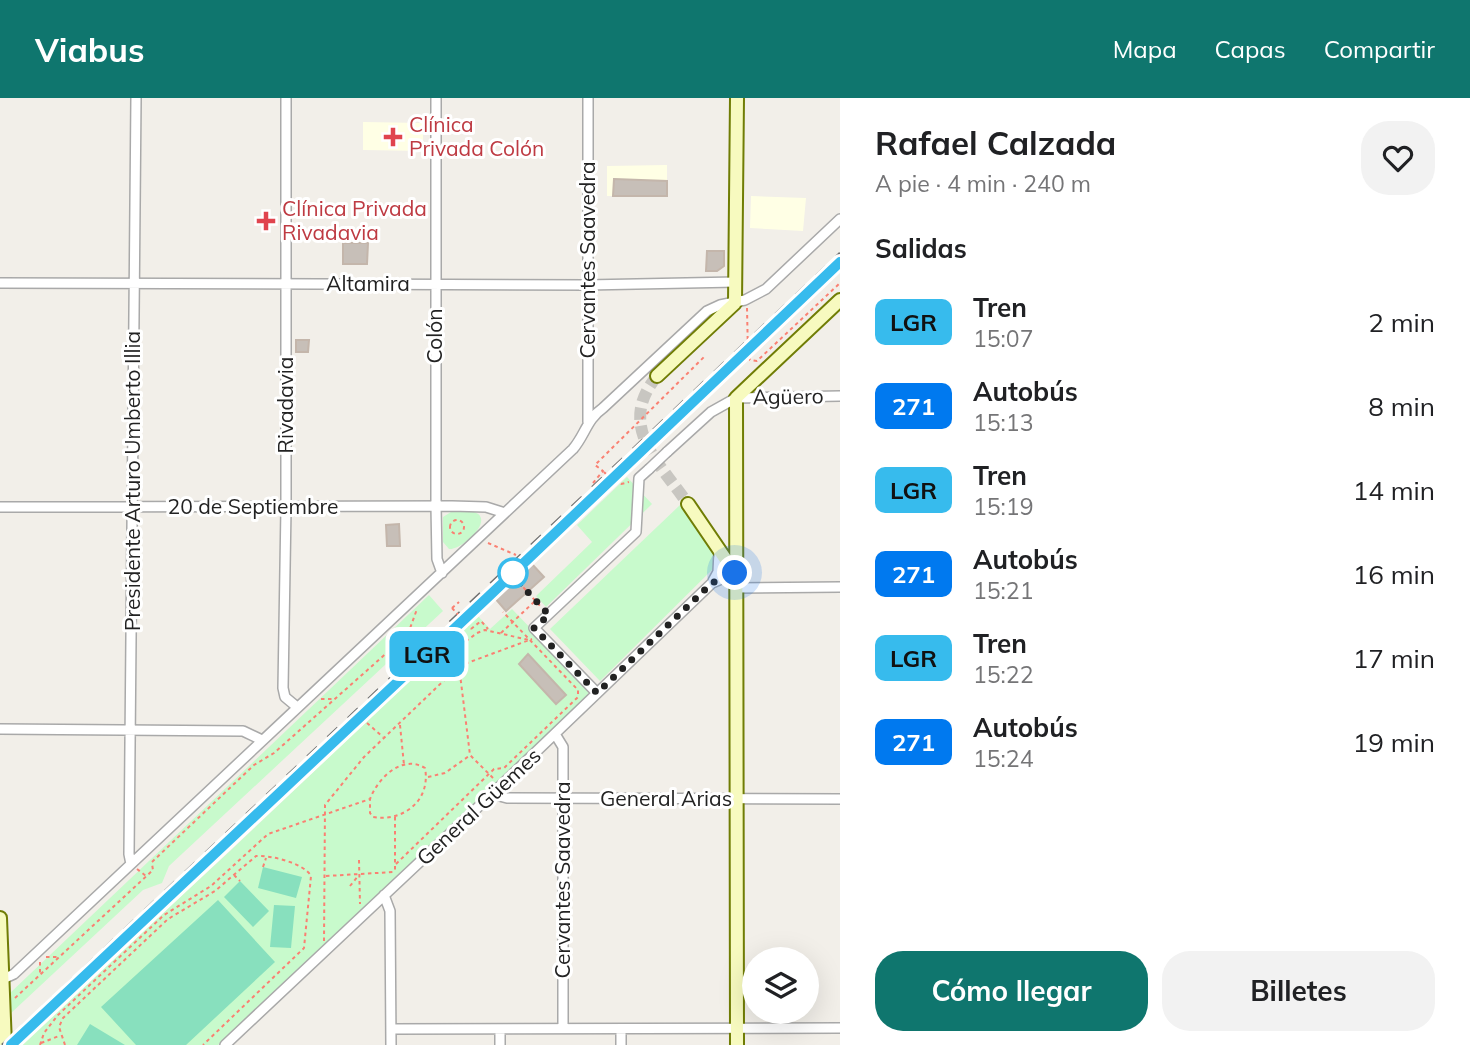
<!DOCTYPE html>
<html lang="es">
<head>
<meta charset="utf-8">
<style>
  body { margin:0; font-family:Mulish,sans-serif; background:#f2f2f2; color:#202124; height:100vh; display:flex; flex-direction:column; font-size:26px; white-space:nowrap }
  * { box-sizing:border-box; margin:0 }
  p { font-size:23px; color:#757577 }
  .icon { flex:none; width:38px; height:38px; fill:none; stroke:currentColor; stroke-width:2; stroke-linecap:round; stroke-linejoin:round }
  .map { position:relative; flex:1; overflow:hidden }
  .drawer { display:flex; flex-direction:column; background:#fff; width:630px }
  .drawer>* { flex:none }
  .badge { padding:0 14px; border-radius:10px; font-size:24px; line-height:46px }
  .tools { position:absolute; left:742px; top:849px; display:grid; gap:14px }
  .tools a { display:grid; place-items:center; width:77px; height:77px; border-radius:50%; background:#fff; box-shadow:0 7px 28px #0002; font-size:35px }
  .you { position:absolute; width:35px; height:35px; margin:-18px; border:5px solid #fff; border-radius:50%; background:#1a73e8; box-shadow:0 0 0 10px #1a73e833 }
  .map>.badge { position:absolute; translate:-50% -50%; box-shadow:0 0 0 4px #fff }
  h2 { padding:0 35px; font-size:26px; line-height:63px }
  .round { display:grid; place-items:center; flex:none; width:74px; height:74px; border-radius:28px; background:#f2f2f2 }
  .overview { display:flex; align-items:center; justify-content:space-between; height:119px; padding:0 35px }
  h1 { font-size:33px; font-weight:700; line-height:52px }
  .button { display:flex; gap:14px; margin-top:auto; padding:14px 35px }
  .button a { flex:1; height:80px; border-radius:28px; background:#0f766e; color:#fff; font-size:28px; font-weight:700; line-height:80px; text-align:center }
  .button a+a { background:#f2f2f2; color:#202124 }
  ul { padding:0; list-style:none }
  li { display:flex; align-items:center; gap:21px; height:84px; padding:0 35px }
  li div { flex:1 }
  li b { display:block; font-size:26px }
  li em { font-style:normal }
  li .badge { min-width:77px; font-weight:700; text-align:center }
  header { display:flex; align-items:center; gap:42px; box-sizing:border-box; height:98px; padding:0 35px; background:#0f766e; color:#fff }
  header strong { font-size:33px }
  nav { display:flex; gap:38px; margin-inline-start:auto; font-size:24px }
  main { display:flex; flex:1; min-height:0 }
  .map>svg:first-child { display:block }
  .education { fill:#ffffe5 }
  .park { fill:#c8facc }
  .pitch { fill:#88e0be }
  .building { fill:#c7bfb8; stroke:#c4b6ab; stroke-width:2 }
  .lines { fill:none; stroke-linecap:round; stroke-linejoin:round }
  .secondary-tunnel { stroke:#c8c6c1; stroke-width:12; stroke-dasharray:12 6; stroke-linecap:butt }
  .street-casing { stroke:#a9a9a9; stroke-width:12 }
  .secondary-casing { stroke:#707d05; stroke-width:16 }
  .path { stroke:#fa8072; stroke-width:2; stroke-dasharray:3.5 3.5; stroke-linecap:butt }
  .street { stroke:#fff; stroke-width:9 }
  .secondary { stroke:#f7fabf; stroke-width:12 }
  .rail { stroke:#707070; stroke-width:2.5; stroke-dasharray:14 14; stroke-linecap:butt }
  .street-bridge-casing { stroke:#a9a9a9; stroke-width:12; stroke-linecap:butt }
  .path-bridge { stroke:#fa8072; stroke-width:2; stroke-dasharray:3.5 3.5; stroke-linecap:butt }
  .street-bridge { stroke:#fff; stroke-width:9 }
  .line-casing { stroke:#fff; stroke-width:16 }
  .line { stroke:#37bbed; stroke-width:10 }
  .walk { stroke:#222; stroke-width:7; stroke-dasharray:0 12.6 }
  .health-dot { fill:#e0444e; stroke:#fff; stroke-width:2.5 }
  .stop-dot { fill:#fff; stroke:#37bbed; stroke-width:3.5 }
  .labels { text-anchor:middle; stroke-width:6; stroke-linejoin:round; paint-order:stroke }
  .health-label { font-size:21px; fill:#be3a42; stroke:#fff; text-anchor:start }
  .street-label { font-size:21px; fill:#222; stroke:#fff }
</style>
</head>
<body>
<header>
<strong>Viabus</strong>
<nav><a>Mapa</a><a>Capas</a><a>Compartir</a></nav>
</header>
<main>
<div class="map">
<svg width="840" height="947" viewBox="0 0 840 947">
  <rect width="100%" height="100%" fill="#f2efe9"/>
  <path class="education" d="M363,24L423,25V53L363,52Z
    M667,67V98H607V68Z
    M751,98L806,100L803,133L750,130Z"/>
  <path class="park" d="M627,379L652,406L546,509L536,498L592,444L577,427Z
    M680,407L722,462L600,583L550,531Z
    M451,414C457,414 467,412 474,414C496,421 462,452 449,451L443,444V419Z
    M429,497L443,513L169,768L162,785L143,792L10,916L9,896Z
    M512,511L586,588L589,597L218,947H20L230,753L478,518L490,531Z"/>
  <path class="pitch" d="M263,769L302,779L296,800L258,790Z
    M240,783L269,813L253,829L224,799Z
    M218,802L275,864L186,947H136L101,909Z
    M274,807L295,808L291,850L270,849Z
    M90,926L125,947H77Z"/>
  <path class="building" d="M614,81L667,83V98H613Z
    M343,145H368L367,166H343Z
    M707,153H724V168L717,173H706Z
    M296,242H309L308,254H296Z
    M399,426L400,448H387L386,427Z
    M531,465L544,479L506,513L494,499Z
    M528,556L566,597L556,606L519,566Z"/>
  <g class="lines">
    <path class="secondary-tunnel" d="M657,278C616,328 659,364 688,406"/>
    <g class="street-casing">
      <path id="street" d="M286,0V410L283,590L285,599L297,609
        M436,0V408L437,461L442,475
        M0,185L587,187L736,184
        M588,324V0
        M667,354L711,314L736,300L840,298
        M0,409L452,408L486,409L505,415
        M713,483L718,474L719,453
        M736,490L840,489
        M597,595L534,530L636,434L639,380L649,371
        M0,631L243,633L262,642
        M555,636L563,649V930
        M492,696L507,700L840,701
        M131,766L129,756L136,0
        M384,797L390,813L391,947
        M3,881L14,876L573,351C585,337 587,321 603,310L707,213L720,207L745,202L766,191L840,121
        M391,931L840,930
        M225,947L492,696L712,485L735,475
        M500,947V932
        M621,947V931"/>
    </g>
    <g class="secondary-casing">
      <path id="secondary" d="M657,278L735,205L737,0
        M688,406L735,475
        M0,820L5,947
        M737,947L736,300L840,202"/>
    </g>
    <path class="path" d="M747,210L748,257L750,262L757,263L840,185
      M604,374L611,381L621,386L629,384
      M593,385L603,373L595,367L704,259
      M450 429a7 7 0 1 1 14 0a7 7 0 1 1-14 0Z
      M488,445L516,457
      M514,479L541,509
      M452,510L459,504
      M471,531L481,523L488,531
      M501,535L535,503
      M445,552L459,568L470,657L493,680
      M449,556L477,535L485,532L529,542
      M321,601H333
      M367,625L383,639
      M400,627L404,667
      M428,679L445,675L469,658
      M395,719V773
      M359,762L360,806
      M152,764L254,667L274,655L408,536L417,511
      M396,766L494,671L504,670L578,599V592L503,514
      M263,769L266,760
      M137,771L146,778
      M234,777L240,783
      M326,778L394,774
      M350,788L358,778
      M324,843L325,707L364,659L459,568L532,541
      M46,859H57
      M40,864V876
      M15,900L153,772L152,766
      M41,945L59,938
      M40,947L44,935L58,917L164,817L211,788L268,736L370,701C378,680 402,656 425,670C431,702 404,724 373,719L370,715V701
      M65,947L59,929L63,920L168,821L215,793L256,758C270,757 304,765 311,778L304,850L203,947"/>
    <use href="#street" class="street"/>
    <use href="#secondary" class="secondary"/>
    <path class="rail" d="M2,947L840,155"/>
    <g class="street-bridge-casing">
      <path id="street-bridge" d="M649,371L667,354"/>
    </g>
    <path class="path-bridge" d="M452,510L471,531"/>
    <use href="#street-bridge" class="street-bridge"/>
  </g>
  <g class="lines">
    <g class="line-casing">
      <path id="line" d="M11,947L487,500L840,164"/>
    </g>
    <use href="#line" class="line"/>
    <path class="walk" d="M513,475L514,479L549,517L534,530L597,595L712,485L735,475"/>
  </g>
  <g class="health-dot">
    <path d="M389.5 28.5h7v7h7v7h-7v7h-7v-7h-7v-7h7z"/>
    <path d="M262.5 112.5h7v7h7v7h-7v7h-7v-7h-7v-7h7z"/>
  </g>
  <circle class="stop-dot" cx="513" cy="475" r="14"/>
  <g class="labels">
    <g class="health-label">
      <text x="409" y="34">Clínica<tspan x="409" dy="24">Privada Colón</tspan></text>
      <text x="282" y="118">Clínica Privada<tspan x="282" dy="24">Rivadavia</tspan></text>
    </g>
    <g class="street-label">
      <text transform="translate(588 162) rotate(-90)" y="7">Cervantes Saavedra</text>
      <text x="368" y="193">Altamira</text>
      <text transform="translate(435 238) rotate(-90)" y="7">Colón</text>
      <text transform="translate(788 299) rotate(-1)" y="7">Agüero</text>
      <text transform="translate(286 307) rotate(-90)" y="7">Rivadavia</text>
      <text transform="translate(133 383) rotate(-90)" y="7">Presidente Arturo Umberto Illia</text>
      <text x="253" y="416">20 de Septiembre</text>
      <text x="666" y="708">General Arias</text>
      <text transform="translate(479 709) rotate(-43)" y="7">General Güemes</text>
      <text transform="translate(563 782) rotate(-90)" y="7">Cervantes Saavedra</text>
    </g>
  </g>
</svg>
<div class="tools">
<a><svg class="icon" aria-label="layers" viewBox="0 0 24 24"><path d="M12 4l9 5-9 5-9-5zM3 14l9 5 9-5"/></svg></a>
</div>
<div class="you" style="left:735px;top:475px"></div>
<b class="badge" style="left:427px;top:556px;background:#37bbed;color:#111">LGR</b>
</div>
<section class="drawer">
<div class="overview"><div><h1>Rafael Calzada</h1><p>A pie · 4 min · 240 m</p></div><a class="round"><svg class="icon" aria-label="heart" viewBox="0 0 24 24"><path d="M12 20l-8-8c-3-5 5-10 8-4 3-6 11-1 8 4z"/></svg></a></div>
<h2>Salidas</h2>
<ul>
<li><span class="badge" style="background:#37bbed;color:#111">LGR</span><div><b>Tren</b><p>15:07</p></div><em>2 min</em></li>
<li><span class="badge" style="background:#0079ef;color:#fff">271</span><div><b>Autobús</b><p>15:13</p></div><em>8 min</em></li>
<li><span class="badge" style="background:#37bbed;color:#111">LGR</span><div><b>Tren</b><p>15:19</p></div><em>14 min</em></li>
<li><span class="badge" style="background:#0079ef;color:#fff">271</span><div><b>Autobús</b><p>15:21</p></div><em>16 min</em></li>
<li><span class="badge" style="background:#37bbed;color:#111">LGR</span><div><b>Tren</b><p>15:22</p></div><em>17 min</em></li>
<li><span class="badge" style="background:#0079ef;color:#fff">271</span><div><b>Autobús</b><p>15:24</p></div><em>19 min</em></li>
</ul>
<div class="button"><a>Cómo llegar</a><a>Billetes</a></div>
</section>
</main>
</body>
</html>
